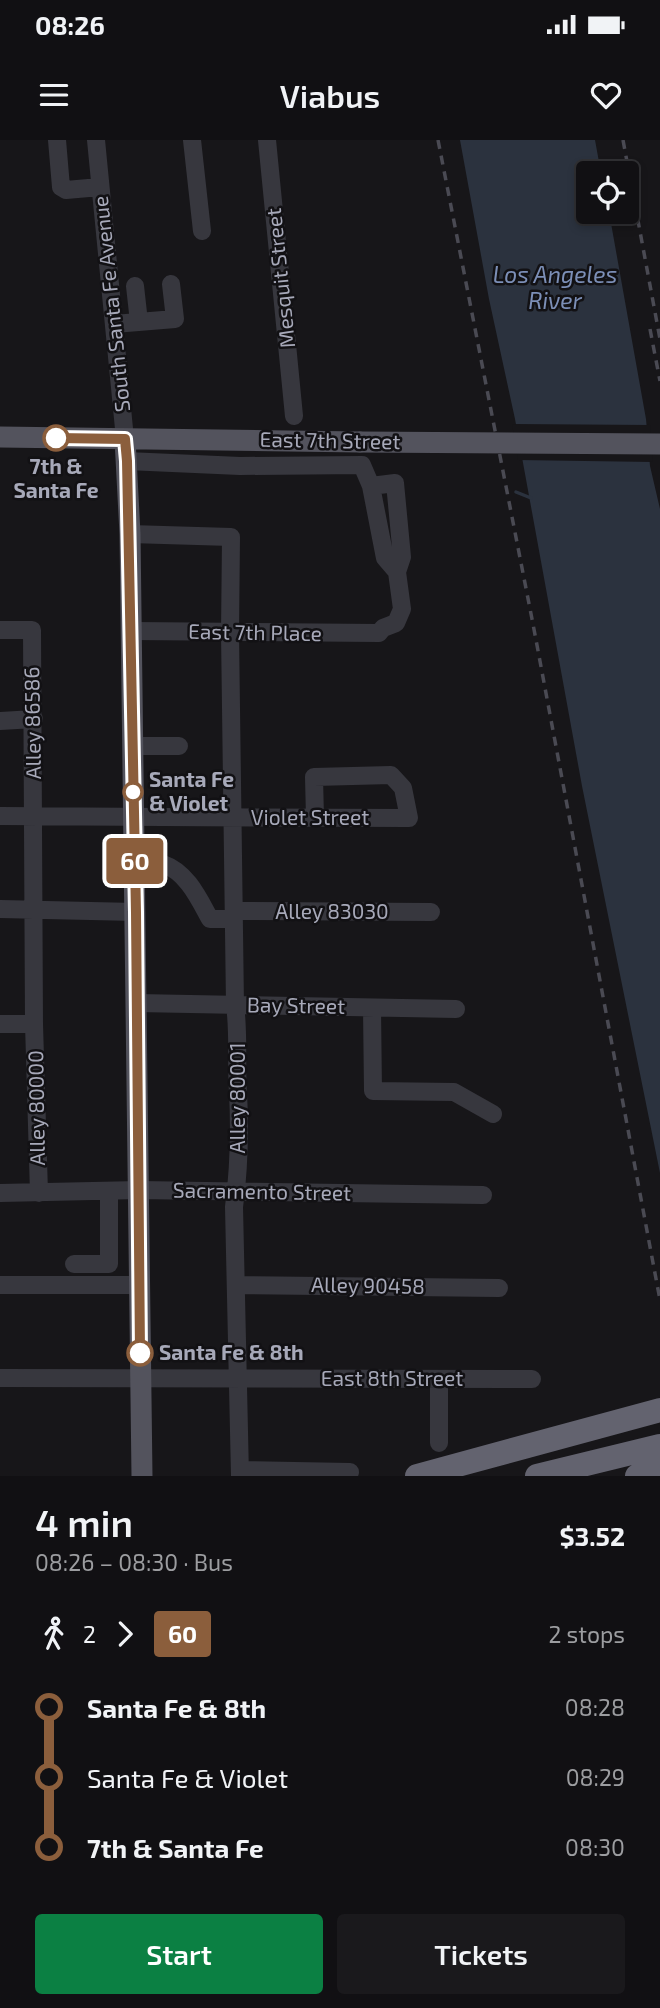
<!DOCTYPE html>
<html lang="en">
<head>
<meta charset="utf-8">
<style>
  body { margin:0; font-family:"Exo 2",sans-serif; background:#1a191c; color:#f1f3f6; height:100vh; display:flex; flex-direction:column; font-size:26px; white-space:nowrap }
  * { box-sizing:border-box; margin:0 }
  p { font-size:23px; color:#9c9da0 }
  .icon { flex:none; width:38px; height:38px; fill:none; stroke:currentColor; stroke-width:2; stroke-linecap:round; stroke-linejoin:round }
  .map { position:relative; height:1336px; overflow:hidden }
  .sheet { display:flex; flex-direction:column; background:#111013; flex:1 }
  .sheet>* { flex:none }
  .badge { padding:0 14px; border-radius:5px; font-size:24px; line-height:46px }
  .buttons { position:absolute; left:576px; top:21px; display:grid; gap:14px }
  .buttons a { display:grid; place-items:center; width:63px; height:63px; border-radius:7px; background:#111013; box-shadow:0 4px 10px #0003,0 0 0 2px #303033; font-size:35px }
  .map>.badge { position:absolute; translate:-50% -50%; box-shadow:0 0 0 4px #fff }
  .legs { display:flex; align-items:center; gap:10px; height:77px; padding:0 35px; font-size:23px }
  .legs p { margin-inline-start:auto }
  .summary { display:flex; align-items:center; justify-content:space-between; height:119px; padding:0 35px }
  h1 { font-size:38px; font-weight:600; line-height:52px }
  .action { display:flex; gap:14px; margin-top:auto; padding:14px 35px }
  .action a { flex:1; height:80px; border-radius:7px; background:#0b8043; color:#fff; font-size:28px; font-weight:600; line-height:80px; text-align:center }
  .action a+a { background:#1a191c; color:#f1f3f6 }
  ul { padding:0 35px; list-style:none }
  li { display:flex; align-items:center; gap:24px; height:70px; font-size:26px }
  li i { display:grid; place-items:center; width:10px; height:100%; margin:0 9px; background:currentColor }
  li i::after { content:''; width:18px; height:18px; margin:-9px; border:5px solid; border-radius:50%; background:#111013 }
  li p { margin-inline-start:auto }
  li:first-child i { background:linear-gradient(#0000 50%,currentColor 0) }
  li:last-child i { background:linear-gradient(currentColor 50%,#0000 0) }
  .status { display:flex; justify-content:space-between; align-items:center; height:49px; padding:0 35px; background:#111013; direction:ltr }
  .status svg { height:19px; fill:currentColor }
  header { display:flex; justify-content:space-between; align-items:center; height:91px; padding:0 35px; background:#111013; font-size:32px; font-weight:600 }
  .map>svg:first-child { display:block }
  .water { fill:#2b323e }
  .pier { fill:#171619 }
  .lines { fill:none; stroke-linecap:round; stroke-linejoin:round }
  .stream { stroke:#2b323e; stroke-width:3.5 }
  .minor { stroke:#37373e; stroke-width:18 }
  .major { stroke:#53535d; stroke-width:21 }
  .highway { stroke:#63636f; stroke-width:24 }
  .rail { stroke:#4a4a53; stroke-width:3.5; stroke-dasharray:9 7; stroke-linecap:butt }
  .major-bridge { stroke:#53535d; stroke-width:21 }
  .line-1-casing { stroke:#fff; stroke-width:16 }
  .line-1 { stroke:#8b5e3c; stroke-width:10 }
  .stop-1-dot { fill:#fff; stroke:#8b5e3c; stroke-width:3.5 }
  .labels { text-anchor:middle; stroke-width:5; stroke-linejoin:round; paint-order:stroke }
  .street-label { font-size:21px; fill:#a7a9b9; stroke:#121114 }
  .stop-label { font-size:21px; font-weight:bold; fill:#a7a9b9; stroke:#121114; text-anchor:start }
  .water-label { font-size:23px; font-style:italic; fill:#7c8fb7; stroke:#121114 }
</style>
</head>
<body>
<div class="status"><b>08:26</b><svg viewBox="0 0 49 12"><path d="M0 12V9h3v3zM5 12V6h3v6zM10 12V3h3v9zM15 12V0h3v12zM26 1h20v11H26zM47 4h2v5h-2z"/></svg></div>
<header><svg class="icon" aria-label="menu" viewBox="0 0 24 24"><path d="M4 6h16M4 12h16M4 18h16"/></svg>Viabus<svg class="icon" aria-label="heart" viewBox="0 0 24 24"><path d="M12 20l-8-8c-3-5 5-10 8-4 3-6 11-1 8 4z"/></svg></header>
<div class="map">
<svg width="660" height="1336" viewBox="0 0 660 1336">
  <rect width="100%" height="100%" fill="#171619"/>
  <path class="water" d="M460,0H595L601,33H588V72H609L646,279L650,326L660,369V1033L582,646L515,279L489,159Z"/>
  <path class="pier" d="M512,284L650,285L653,322L518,320Z"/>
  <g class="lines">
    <path class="stream" d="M516,352L531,358"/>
    <path class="minor" d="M57,0L61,47L66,50L100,47
      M96,0L125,299
      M192,0L202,91
      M267,0L294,276
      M135,146L139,182
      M114,184L175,179L171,144
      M127,321L240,326L362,325L371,346L385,418L397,432
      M130,394L231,397L230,493L235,865C239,894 236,923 238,952C240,991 239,1029 234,1067L240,1336
      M0,490H32L34,884L39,1053
      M131,491L379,493L383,488L396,483L402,469L397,432L402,417L395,343L371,346
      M0,581L34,579
      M133,606H179
      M0,676C136,677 273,678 409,678L403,648L391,635L314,637L315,678
      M135,720C144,721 155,721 163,724C187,732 199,759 210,779H234
      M0,769L136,772
      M234,771L431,772
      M137,863L456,869
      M372,868L373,951L454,952L493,974
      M0,884H34
      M0,1053L139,1050L483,1055
      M74,1124H109V1051
      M0,1145H140
      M237,1145L499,1148
      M0,1238L532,1239
      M439,1239V1303
      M240,1330L350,1332"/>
    <path class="major" d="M0,297L360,302
      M125,299L130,394L142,1336"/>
    <path class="highway" d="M417,1336L660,1270
      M537,1336L660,1306
      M637,1336L660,1330"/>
    <path class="rail" d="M438,0L533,484L660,1160
      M623,0L660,199
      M650,189L660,241"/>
    <path class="major-bridge" d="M360,302L660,304"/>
  </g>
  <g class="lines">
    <g class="line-1-casing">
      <path id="line-1" d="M56,298L125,299L127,321L136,772L140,1213"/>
    </g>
    <use href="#line-1" class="line-1"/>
  </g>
  <g class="stop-1-dot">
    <circle cx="56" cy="298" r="12"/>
    <circle cx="133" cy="652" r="9"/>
    <circle cx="140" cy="1213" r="12"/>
  </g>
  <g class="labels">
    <g class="street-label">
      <text transform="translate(281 138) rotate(-96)" y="7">Mesquit Street</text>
      <text transform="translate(112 164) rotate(-96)" y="7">South Santa Fe Avenue</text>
      <text transform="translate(330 301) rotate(1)" y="7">East 7th Street</text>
      <text transform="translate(255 493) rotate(1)" y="7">East 7th Place</text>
      <text transform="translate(33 583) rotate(-91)" y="7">Alley 86586</text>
      <text x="310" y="685">Violet Street</text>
      <text x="332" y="779">Alley 83030</text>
      <text transform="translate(296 866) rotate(1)" y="7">Bay Street</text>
      <text transform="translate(238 958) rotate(-90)" y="7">Alley 80001</text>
      <text transform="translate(37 968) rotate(-91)" y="7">Alley 80000</text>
      <text transform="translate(262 1052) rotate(1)" y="7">Sacramento Street</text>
      <text transform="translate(368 1146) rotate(1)" y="7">Alley 90458</text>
      <text x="392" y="1246">East 8th Street</text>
    </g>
    <g class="stop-label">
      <text x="56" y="334" text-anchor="middle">7th &amp;<tspan x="56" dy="24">Santa Fe</tspan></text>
      <text x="149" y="647">Santa Fe<tspan x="149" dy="24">&amp; Violet</tspan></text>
      <text x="159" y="1220">Santa Fe &amp; 8th</text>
    </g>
    <g class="water-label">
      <text x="555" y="143">Los Angeles<tspan x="555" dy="26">River</tspan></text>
    </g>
  </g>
</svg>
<div class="buttons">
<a><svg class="icon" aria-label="locate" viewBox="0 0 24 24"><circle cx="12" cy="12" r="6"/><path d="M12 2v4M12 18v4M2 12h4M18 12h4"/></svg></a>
</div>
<b class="badge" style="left:135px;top:721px;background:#8b5e3c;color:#fff">60</b>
</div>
<section class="sheet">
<div class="summary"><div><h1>4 min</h1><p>08:26 – 08:30 · Bus</p></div><b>$3.52</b></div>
<div class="legs"><svg class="icon" aria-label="walk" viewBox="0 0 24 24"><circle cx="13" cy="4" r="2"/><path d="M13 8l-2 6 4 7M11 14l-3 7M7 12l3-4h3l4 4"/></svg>2<svg class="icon" aria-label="forward" viewBox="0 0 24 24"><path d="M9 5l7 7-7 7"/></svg><b class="badge" style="background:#8b5e3c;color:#fff">60</b><p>2 stops</p></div>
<ul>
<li><i style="color:#8b5e3c"></i><b>Santa Fe &amp; 8th</b><p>08:28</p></li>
<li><i style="color:#8b5e3c"></i><span>Santa Fe &amp; Violet</span><p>08:29</p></li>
<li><i style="color:#8b5e3c"></i><b>7th &amp; Santa Fe</b><p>08:30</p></li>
</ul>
<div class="action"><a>Start</a><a>Tickets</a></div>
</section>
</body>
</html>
